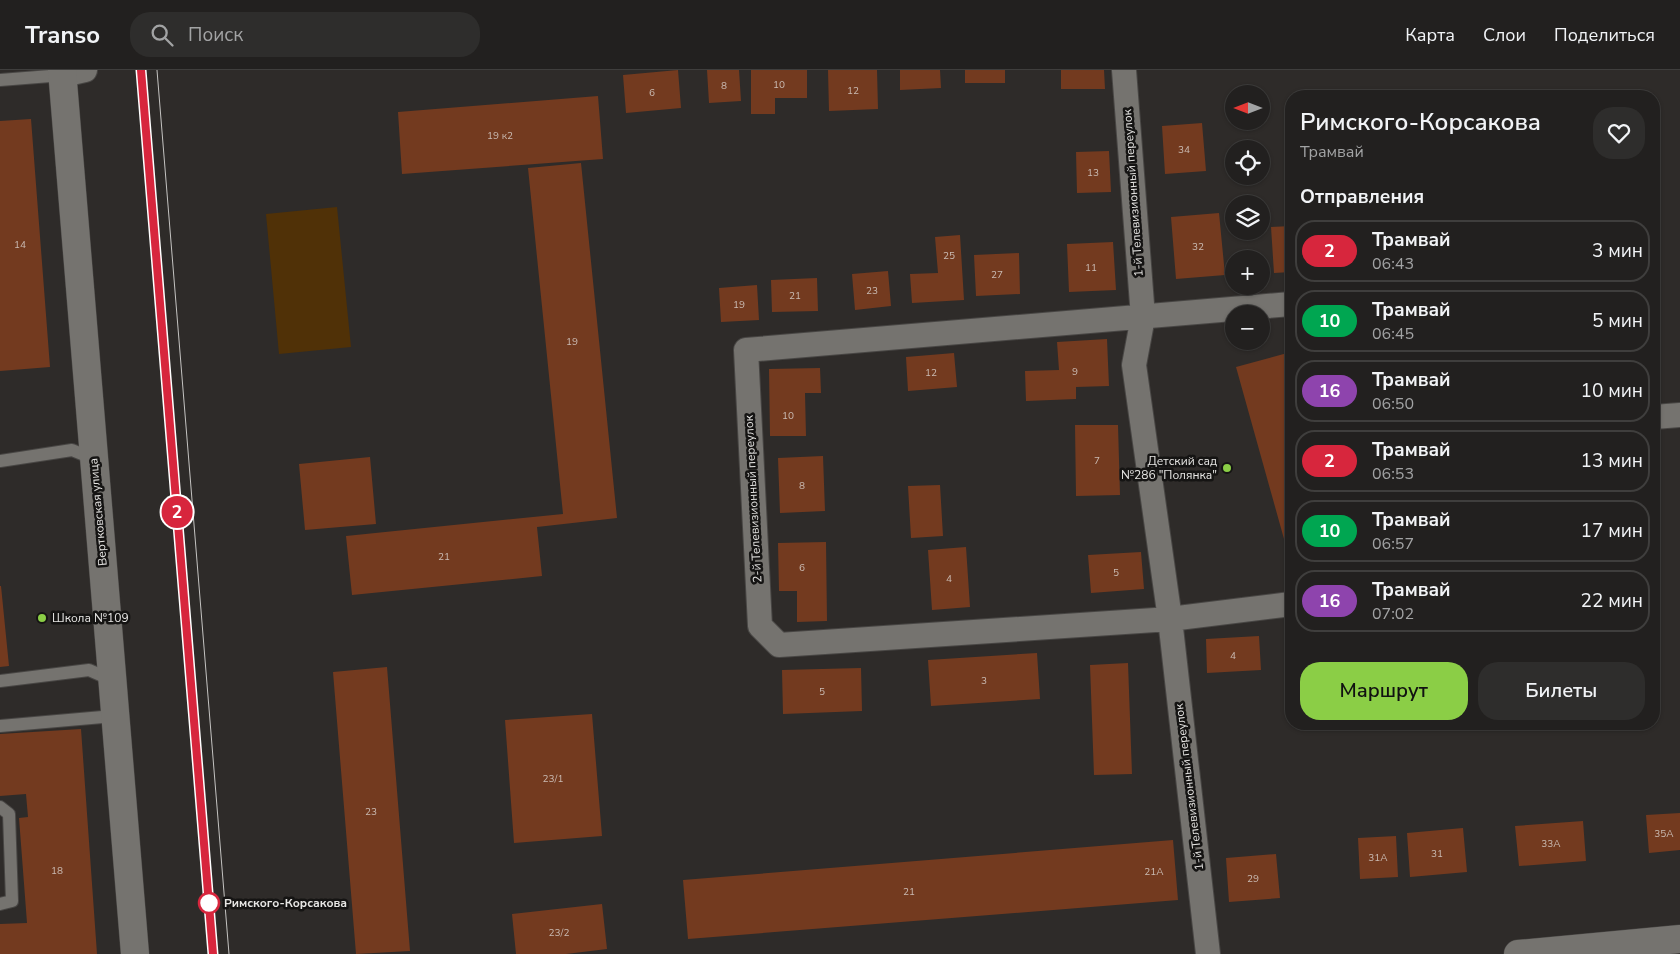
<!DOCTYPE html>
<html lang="ru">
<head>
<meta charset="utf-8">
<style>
  body { margin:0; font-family:"Nunito Sans",sans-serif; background:#2e2d2c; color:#f1f3f6; height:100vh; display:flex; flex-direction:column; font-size:19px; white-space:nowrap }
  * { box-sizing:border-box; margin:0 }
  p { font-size:16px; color:#a2a3a4 }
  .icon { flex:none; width:28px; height:28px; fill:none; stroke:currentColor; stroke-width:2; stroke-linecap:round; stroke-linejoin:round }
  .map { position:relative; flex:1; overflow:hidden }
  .panel { position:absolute; left:1285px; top:20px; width:375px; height:640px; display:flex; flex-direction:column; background:#22201f; border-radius:20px; box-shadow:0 1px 4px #0004,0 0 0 1px #3f3e3d }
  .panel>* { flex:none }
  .badge { padding:0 10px; border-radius:16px; font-size:18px; line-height:32px }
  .needle { width:32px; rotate:270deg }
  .controls { position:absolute; left:1225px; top:15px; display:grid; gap:10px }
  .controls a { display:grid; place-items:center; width:45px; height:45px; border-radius:50%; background:#22201f; box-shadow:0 1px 4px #0004,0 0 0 1px #3f3e3d; font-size:25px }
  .map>.badge { position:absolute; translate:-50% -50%; box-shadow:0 0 0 2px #fff }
  h2 { padding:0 15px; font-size:19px; line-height:45px }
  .round { display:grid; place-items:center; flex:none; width:52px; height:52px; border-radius:20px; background:#2e2d2c }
  .head { display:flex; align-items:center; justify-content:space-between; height:85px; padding:0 15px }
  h1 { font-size:24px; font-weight:600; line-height:38px }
  .button { display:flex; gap:10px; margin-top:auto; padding:10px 15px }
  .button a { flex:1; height:58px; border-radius:20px; background:#8bce46; color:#111; font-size:20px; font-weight:600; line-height:58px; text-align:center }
  .button a+a { background:#2e2d2c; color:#f1f3f6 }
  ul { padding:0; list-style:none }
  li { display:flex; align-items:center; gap:15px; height:62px; margin:0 10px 8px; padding:0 5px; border:2px solid #3f3e3d; border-radius:20px }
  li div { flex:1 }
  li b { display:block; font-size:19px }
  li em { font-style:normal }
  li .badge { min-width:55px; font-weight:700; text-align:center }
  header { display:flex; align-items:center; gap:30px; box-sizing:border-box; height:70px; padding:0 25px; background:#22201f; border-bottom:1px solid #3f3e3d }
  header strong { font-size:24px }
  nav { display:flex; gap:28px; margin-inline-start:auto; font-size:18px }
  .search { width:350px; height:45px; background:#2e2d2c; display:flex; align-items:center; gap:12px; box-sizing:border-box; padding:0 18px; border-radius:20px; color:#a2a3a4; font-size:19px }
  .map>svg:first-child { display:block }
  .pitch { fill:#503107 }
  .building { fill:#733a1f }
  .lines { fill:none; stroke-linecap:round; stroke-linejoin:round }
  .service-casing { stroke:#484644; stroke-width:14 }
  .minor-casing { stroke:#484644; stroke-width:26 }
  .tertiary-casing { stroke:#484644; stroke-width:29 }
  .service { stroke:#75736f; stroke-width:12 }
  .minor { stroke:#75736f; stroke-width:24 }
  .tertiary { stroke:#75736f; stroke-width:28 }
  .tram { stroke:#c5c4c2; stroke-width:1 }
  .line-casing { stroke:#fff; stroke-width:11 }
  .line { stroke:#d7263d; stroke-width:8 }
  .poi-dot { fill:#8bce46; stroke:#151413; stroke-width:2 }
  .stop-dot { fill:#fff; stroke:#d7263d; stroke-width:2.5 }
  .labels { text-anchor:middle; stroke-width:5; stroke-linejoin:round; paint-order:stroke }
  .number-label { font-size:10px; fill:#cabbb3 }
  .street-label { font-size:12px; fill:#e7e6e4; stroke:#151413 }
  .poi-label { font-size:12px; fill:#e7e6e4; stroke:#151413; text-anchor:end }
  .stop-label { font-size:12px; font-weight:bold; fill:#e7e6e4; stroke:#151413; text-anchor:start }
</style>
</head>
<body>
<header>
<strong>Transo</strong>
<div class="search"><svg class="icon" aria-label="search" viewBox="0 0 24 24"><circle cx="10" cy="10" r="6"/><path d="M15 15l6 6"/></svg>Поиск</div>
<nav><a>Карта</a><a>Слои</a><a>Поделиться</a></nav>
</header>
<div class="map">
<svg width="1680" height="884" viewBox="0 0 1680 884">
  <rect width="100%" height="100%" fill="#2e2b29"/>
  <path class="pitch" d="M337,137L351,277L279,284L266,144Z"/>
  <path class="building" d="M678,0L681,38L626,43L623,5Z
    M707,0H739L741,31L709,33Z
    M751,0H807V28H775V44H751Z
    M828,0H877L878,39L829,41Z
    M900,0H940L941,18L900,20Z
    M965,0H1005V13H965Z
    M1061,0H1104L1105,19H1061Z
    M598,26L603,89L402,104L398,42Z
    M31,49L50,297L0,301V51Z
    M1202,53L1206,101L1165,104L1162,56Z
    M1109,81L1111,122L1077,123L1076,82Z
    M581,93L617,448L537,457L542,506L352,525L346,466L563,444L528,98Z
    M1219,143L1225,205L1176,209L1171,147Z
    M1291,156V202L1274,203L1271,157Z
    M960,165L964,230L912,233L910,204L938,203L935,167Z
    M1113,172L1116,220L1069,222L1067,174Z
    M1019,183L1020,224L976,226L974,185Z
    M888,201L891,236L855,240L852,204Z
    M817,208L818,241L772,242L771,210Z
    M757,215L759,250L721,252L719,218Z
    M1107,269L1109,316L1076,317V329L1026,331L1025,301L1059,300L1057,272Z
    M1291,282V494L1236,297Z
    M954,283L957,317L908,321L906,287Z
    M820,298L821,323H805L806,366H770L769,299Z
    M1075,355H1118L1120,425L1076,426Z
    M823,386L825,441L780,443L778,388Z
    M370,387L376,454L305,460L299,394Z
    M940,415L943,466L911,468L908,416Z
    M826,472L827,551L797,552V521H779L778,473Z
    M966,477L970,537L932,540L928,480Z
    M1141,482L1144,519L1091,523L1088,485Z
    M0,516H1L9,596L0,597Z
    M1654,516H1655L1657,538H1654Z
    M1259,566L1261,600L1207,603L1206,569Z
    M1037,583L1040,629L931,636L928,590Z
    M1128,593L1132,704L1094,705L1090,595Z
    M387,597L410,881L356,884L333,602Z
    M861,598L862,641L783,644L782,600Z
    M592,644L602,766L514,773L505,650Z
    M81,659L97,884H0V854L27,853L19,748L28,747L26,724L0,726V664Z
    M1680,743V780L1649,783L1646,745Z
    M1583,751L1586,791L1519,796L1515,756Z
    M1463,758L1467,802L1410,807L1407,763Z
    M1396,766L1398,807L1360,809L1358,768Z
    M1173,770L1178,830L688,869L683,810Z
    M1276,784L1280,828L1229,832L1226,788Z
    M602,834L607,879L566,884H516L512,844Z"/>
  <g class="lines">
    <g class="service-casing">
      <path id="service" d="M0,10L63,5
        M0,391L72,380L94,389
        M0,611L89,600L112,610
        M0,656L114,646
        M0,737L9,744L12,831L0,834"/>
    </g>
    <g class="minor-casing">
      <path id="minor" d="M1124,0L1143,247L1134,295L1170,549L1208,884
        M63,5L85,0
        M1291,234L746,280L760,556L779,575L1170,549L1291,534
        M1654,347L1680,345"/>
    </g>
    <g class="tertiary-casing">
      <path id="tertiary" d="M62,0L135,884
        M1518,884L1680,869"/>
    </g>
    <use href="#service" class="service"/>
    <use href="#minor" class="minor"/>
    <use href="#tertiary" class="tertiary"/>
    <path class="tram" d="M141,0L213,884
      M157,0L229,884"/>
  </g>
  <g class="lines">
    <g class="line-casing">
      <path id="line" d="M141,0L213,884"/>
    </g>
    <use href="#line" class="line"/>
  </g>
  <g class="poi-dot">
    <circle cx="1227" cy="398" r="5"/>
    <circle cx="42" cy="548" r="5"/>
  </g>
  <circle class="stop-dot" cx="209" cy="833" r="10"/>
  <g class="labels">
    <g class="number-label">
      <text x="779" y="18">10</text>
      <text x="724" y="19">8</text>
      <text x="853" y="24">12</text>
      <text x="652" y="26">6</text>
      <text x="500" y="69">19 к2</text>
      <text x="1184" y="83">34</text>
      <text x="1093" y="106">13</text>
      <text x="20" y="178">14</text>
      <text x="1198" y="180">32</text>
      <text x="949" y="189">25</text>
      <text x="1091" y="201">11</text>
      <text x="997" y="208">27</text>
      <text x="872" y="224">23</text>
      <text x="795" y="229">21</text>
      <text x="739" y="238">19</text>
      <text x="572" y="275">19</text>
      <text x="1075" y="305">9</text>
      <text x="931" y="306">12</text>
      <text x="788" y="349">10</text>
      <text x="1097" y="394">7</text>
      <text x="802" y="419">8</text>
      <text x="444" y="490">21</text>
      <text x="802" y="501">6</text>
      <text x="1116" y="506">5</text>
      <text x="949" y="512">4</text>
      <text x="1233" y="589">4</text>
      <text x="984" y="614">3</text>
      <text x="822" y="625">5</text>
      <text x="553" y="712">23/1</text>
      <text x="371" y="745">23</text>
      <text x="1664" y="767">35А</text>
      <text x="1551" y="777">33А</text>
      <text x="1437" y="787">31</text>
      <text x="1378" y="791">31А</text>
      <text x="57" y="804">18</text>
      <text x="1154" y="805">21А</text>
      <text x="1253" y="812">29</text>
      <text x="909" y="825">21</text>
      <text x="559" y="866">23/2</text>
    </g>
    <g class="street-label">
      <text transform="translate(1133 123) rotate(-94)" y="4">1-й Телевизионный переулок</text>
      <text transform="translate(753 429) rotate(-93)" y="4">2-й Телевизионный переулок</text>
      <text transform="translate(98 442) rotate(-95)" y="4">Вертковская улица</text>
      <text transform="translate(1189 717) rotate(-97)" y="4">1-й Телевизионный переулок</text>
    </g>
    <g class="poi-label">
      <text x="1217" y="395">Детский сад<tspan x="1217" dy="14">№286 "Полянка"</tspan></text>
      <text x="52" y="552" text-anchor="start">Школа №109</text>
    </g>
    <g class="stop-label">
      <text x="224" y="837">Римского-Корсакова</text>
    </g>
  </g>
</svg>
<div class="controls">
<a><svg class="needle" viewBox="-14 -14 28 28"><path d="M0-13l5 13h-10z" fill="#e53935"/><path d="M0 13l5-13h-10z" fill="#a2a3a4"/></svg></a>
<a><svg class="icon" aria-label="locate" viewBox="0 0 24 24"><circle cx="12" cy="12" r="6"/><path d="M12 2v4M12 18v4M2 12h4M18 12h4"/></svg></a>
<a><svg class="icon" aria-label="layers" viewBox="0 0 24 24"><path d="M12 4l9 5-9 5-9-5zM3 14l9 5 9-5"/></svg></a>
<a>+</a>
<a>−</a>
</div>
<b class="badge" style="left:177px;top:442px;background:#d7263d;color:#fff">2</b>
<section class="panel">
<div class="head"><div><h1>Римского-Корсакова</h1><p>Трамвай</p></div><a class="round"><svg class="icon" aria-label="heart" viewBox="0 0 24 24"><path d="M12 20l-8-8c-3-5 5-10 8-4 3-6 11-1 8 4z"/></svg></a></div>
<h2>Отправления</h2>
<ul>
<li><span class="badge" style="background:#d7263d;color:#fff">2</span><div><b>Трамвай</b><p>06:43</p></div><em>3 мин</em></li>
<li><span class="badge" style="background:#00a651;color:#fff">10</span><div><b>Трамвай</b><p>06:45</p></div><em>5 мин</em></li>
<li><span class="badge" style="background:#8e44ad;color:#fff">16</span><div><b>Трамвай</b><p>06:50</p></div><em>10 мин</em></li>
<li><span class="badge" style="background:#d7263d;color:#fff">2</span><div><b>Трамвай</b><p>06:53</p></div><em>13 мин</em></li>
<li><span class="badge" style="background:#00a651;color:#fff">10</span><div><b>Трамвай</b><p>06:57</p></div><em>17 мин</em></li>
<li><span class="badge" style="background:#8e44ad;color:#fff">16</span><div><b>Трамвай</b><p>07:02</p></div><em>22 мин</em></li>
</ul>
<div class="button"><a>Маршрут</a><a>Билеты</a></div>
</section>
</div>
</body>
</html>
